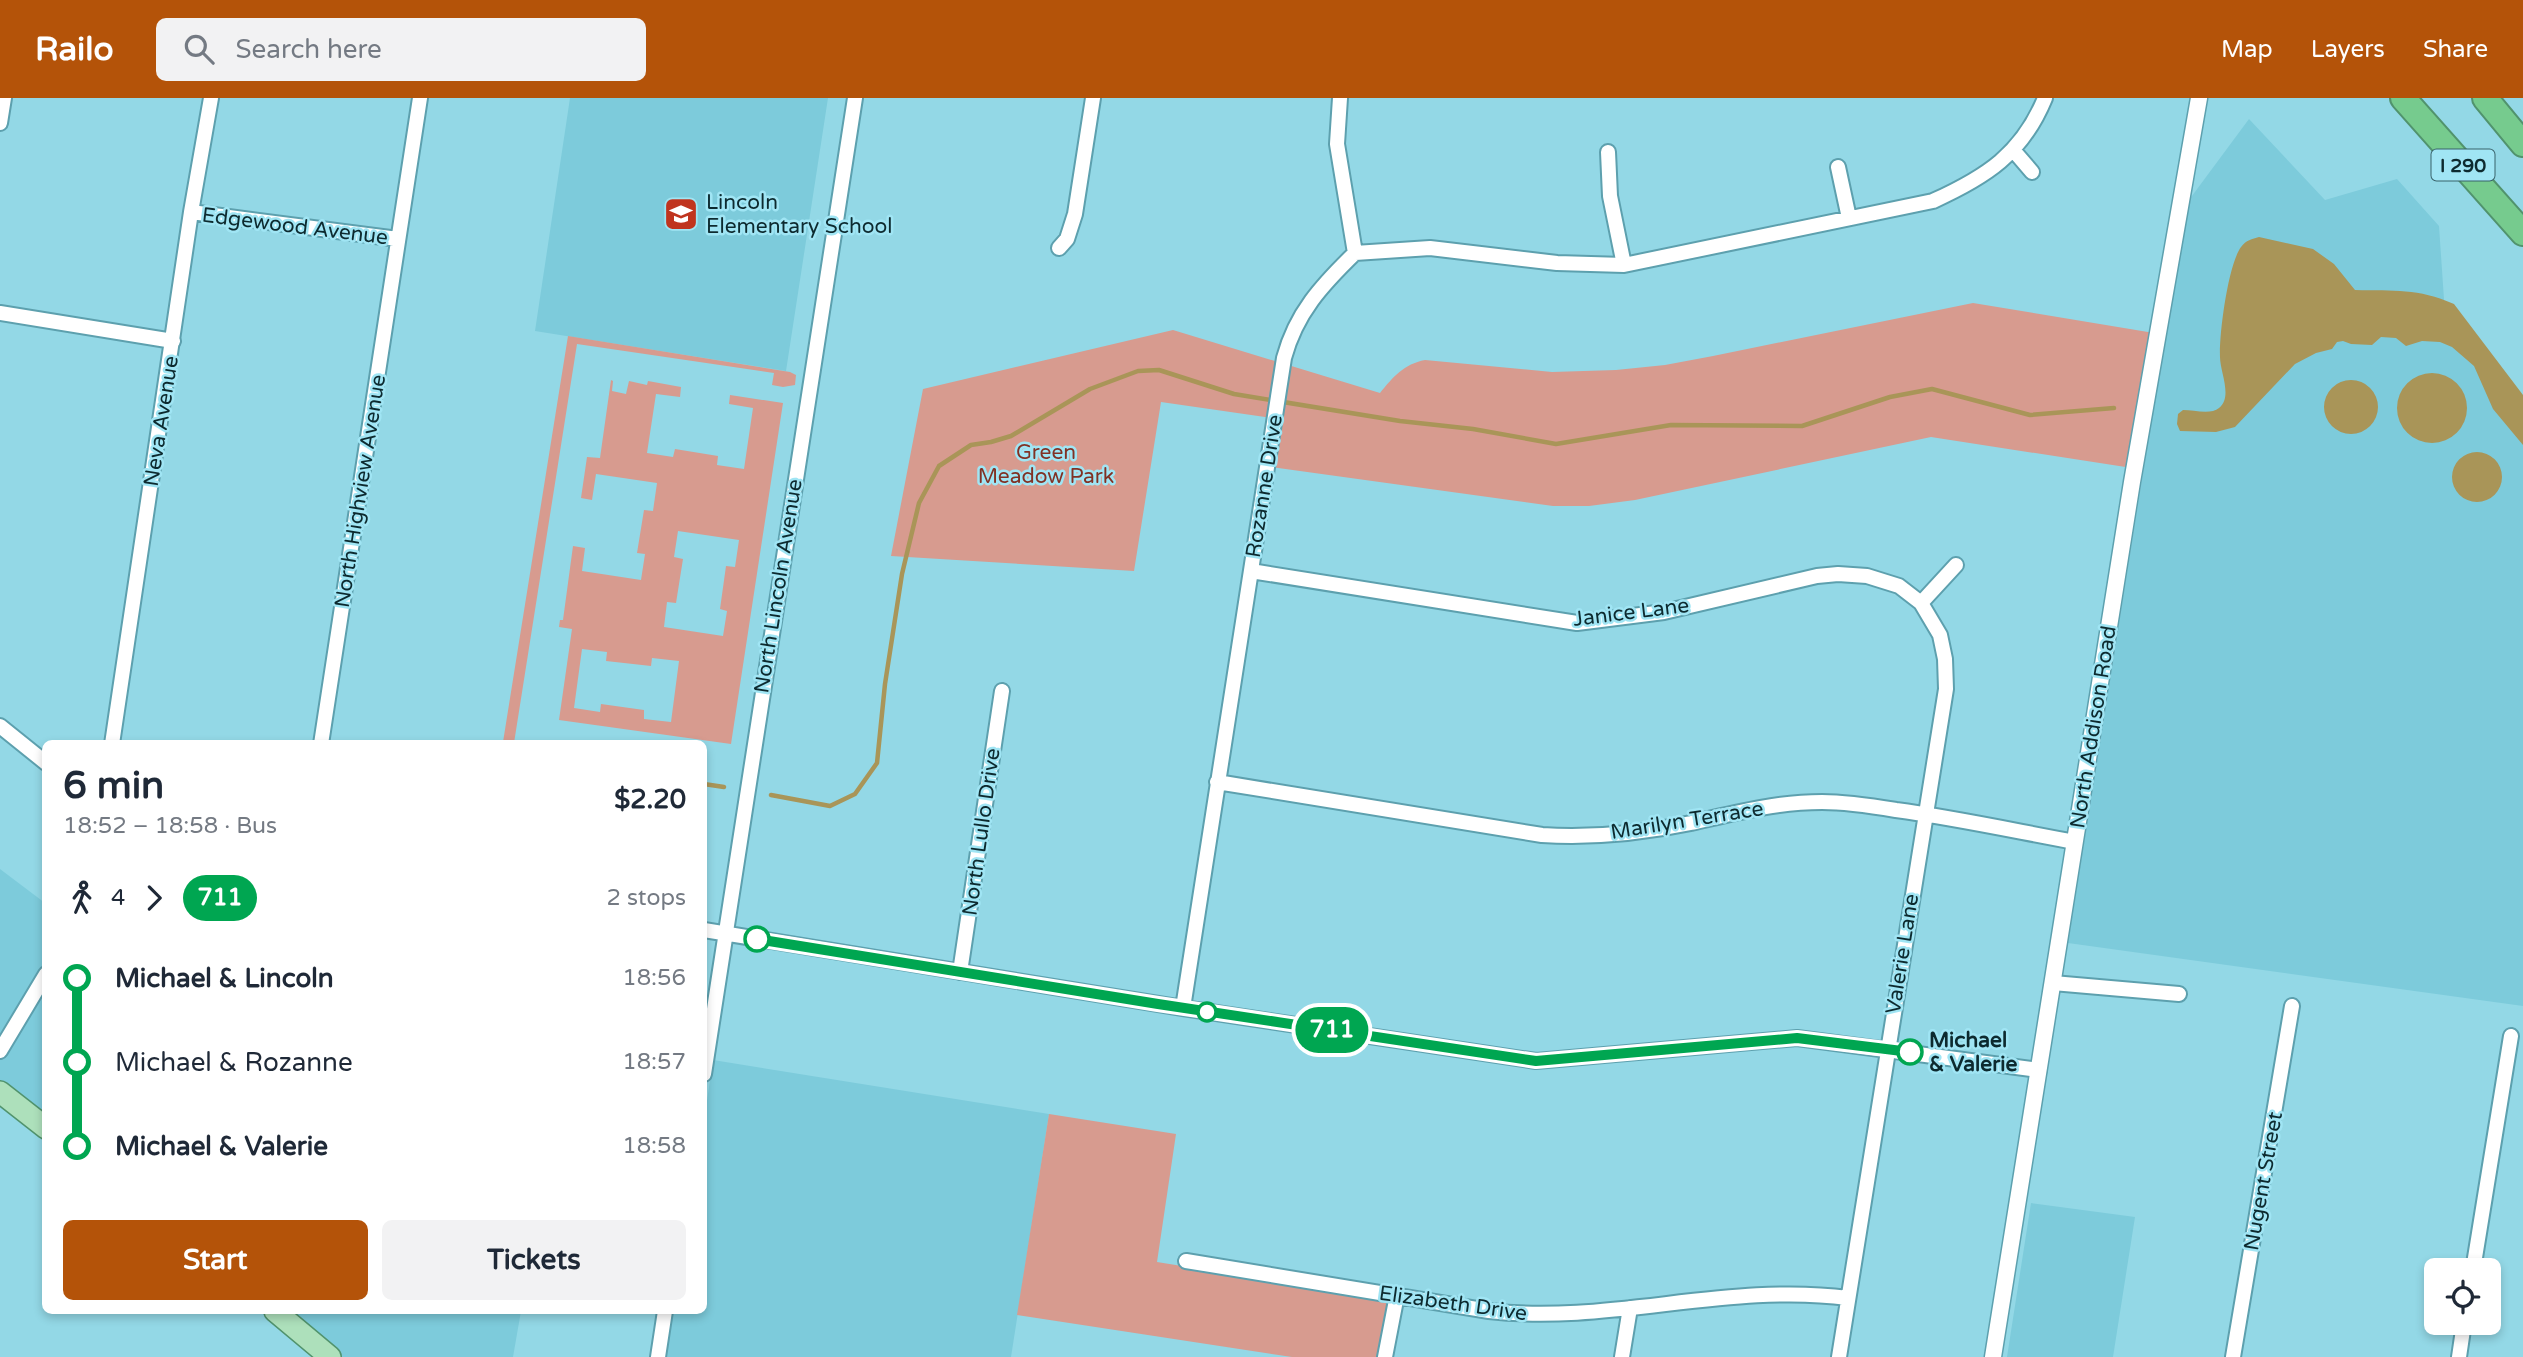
<!DOCTYPE html>
<html lang="en">
<head>
<meta charset="utf-8">
<style>
  body { margin:0; font-family:"Varela Round",sans-serif; background:#f2f2f3; color:#1f2937; height:100vh; display:flex; flex-direction:column; font-size:26px; white-space:nowrap }
  * { box-sizing:border-box; margin:0 }
  p { font-size:23px; color:#747a83 }
  .icon { flex:none; width:38px; height:38px; fill:none; stroke:currentColor; stroke-width:2; stroke-linecap:round; stroke-linejoin:round }
  .map { position:relative; flex:1; overflow:hidden }
  .side { position:absolute; left:42px; top:642px; width:665px; height:574px; display:flex; flex-direction:column; background:#fff; border-radius:10px; box-shadow:0 4px 10px #0003 }
  .side>* { flex:none }
  .badge { padding:0 14px; border-radius:23px; font-size:24px; line-height:46px }
  .controls { position:absolute; left:2424px; top:1160px; display:grid; gap:14px }
  .controls a { display:grid; place-items:center; width:77px; height:77px; border-radius:10px; background:#fff; box-shadow:0 4px 10px #0003; font-size:35px }
  .map>.badge { position:absolute; translate:-50% -50%; box-shadow:0 0 0 4px #fff }
  .legs { display:flex; align-items:center; gap:10px; height:77px; padding:0 21px; font-size:23px }
  .legs p { margin-inline-start:auto }
  .headline { display:flex; align-items:center; justify-content:space-between; height:119px; padding:0 21px }
  h1 { font-size:38px; font-weight:700; line-height:52px }
  .cta { display:flex; gap:14px; margin-top:auto; padding:14px 21px }
  .cta a { flex:1; height:80px; border-radius:10px; background:#b45309; color:#fff; font-size:28px; font-weight:700; line-height:80px; text-align:center }
  .cta a+a { background:#f2f2f3; color:#1f2937 }
  ul { padding:0 21px; list-style:none }
  li { display:flex; align-items:center; gap:24px; height:84px; font-size:26px }
  li i { display:grid; place-items:center; width:10px; height:100%; margin:0 9px; background:currentColor }
  li i::after { content:''; width:18px; height:18px; margin:-9px; border:5px solid; border-radius:50%; background:#fff }
  li p { margin-inline-start:auto }
  li:first-child i { background:linear-gradient(#0000 50%,currentColor 0) }
  li:last-child i { background:linear-gradient(currentColor 50%,#0000 0) }
  header { display:flex; align-items:center; gap:42px; box-sizing:border-box; height:98px; padding:0 35px; background:#b45309; color:#fff }
  header strong { font-size:33px }
  nav { display:flex; gap:38px; margin-inline-start:auto; font-size:24px }
  .search { width:490px; height:63px; background:#f2f2f3; display:flex; align-items:center; gap:18px; box-sizing:border-box; padding:0 24px; border-radius:10px; color:#747a83; font-size:26px }
  .map>svg:first-child { display:block }
  .built { fill:#7dcbdb }
  .green { fill:#d79b8f; fill-rule:evenodd }
  .water { fill:#a99558 }
  .lines { fill:none; stroke-linecap:round; stroke-linejoin:round }
  .stream { stroke:#a99558; stroke-width:4.5 }
  .minor-casing { stroke:#5da0ae; stroke-width:18 }
  .tertiary-casing { stroke:#5da0ae; stroke-width:19 }
  .primary-casing { stroke:#51936d; stroke-width:24 }
  .motorway-casing { stroke:#51936d; stroke-width:28 }
  .minor { stroke:#fff; stroke-width:14 }
  .tertiary { stroke:#fff; stroke-width:16 }
  .primary { stroke:#ade0bb; stroke-width:21 }
  .motorway { stroke:#76cb8e; stroke-width:24 }
  .line-1-casing { stroke:#fff; stroke-width:16 }
  .line-1 { stroke:#00a651; stroke-width:10 }
  .stop-1-dot { fill:#fff; stroke:#00a651; stroke-width:3.5 }
  .labels { text-anchor:middle; stroke-width:5; stroke-linejoin:round; paint-order:stroke }
  .shield { fill:#a0e5f4; stroke:#39626a; stroke-width:2 }
  .shield-label { font-size:19px; font-weight:bold; fill:#0d2a2f }
  .poi-label { font-size:21px; fill:#0d2a2f; stroke:#a0e5f4; text-anchor:start }
  .street-label { font-size:21px; fill:#0d2a2f; stroke:#a0e5f4 }
  .park-label { font-size:21px; fill:#813124; stroke:#a0e5f4 }
  .stop-label { font-size:21px; font-weight:bold; fill:#0d2a2f; stroke:#a0e5f4; text-anchor:start }
</style>
</head>
<body>
<header>
<strong>Railo</strong>
<div class="search"><svg class="icon" aria-label="search" viewBox="0 0 24 24"><circle cx="10" cy="10" r="6"/><path d="M15 15l6 6"/></svg>Search here</div>
<nav><a>Map</a><a>Layers</a><a>Share</a></nav>
</header>
<div class="map">
<svg width="2523" height="1259" viewBox="0 0 2523 1259">
  <rect width="100%" height="100%" fill="#93d8e6"/>
  <path class="built" d="M570,0H828L786,273L535,233Z
    M2249,21L2325,102L2397,81L2439,128L2445,216L2523,340V908L2068,845L2186,106Z
    M0,771L45,805V1023L0,987Z
    M713,962L1049,1016L1011,1259H666L673,1213H704V1023Z
    M2031,1105L2135,1119L2113,1259H2007Z
    M281,1213H521L513,1259H336Z"/>
  <path class="green" d="M1973,205L2154,235L2132,370L1931,339L1635,402L1589,408H1553L1271,369L1279,321L1161,304L1134,473L891,458L923,291L1173,232L1380,295C1393,279 1404,266 1425,262L1552,274L1616,272L1665,267L1713,258Z
    M568,238L790,274L796,277L795,287L783,289L772,287L774,275L577,246L514,645L503,644Z
    M611,282L613,283L612,293L626,296L629,283L647,287L648,283L681,289L680,299L656,296L647,355L673,359L675,351L718,358L717,367L744,371L753,310L729,306L730,297L783,305L731,646L559,622L572,531L559,529L560,522H563L573,448L585,450L582,473L641,482L645,456L637,455L644,412L653,413L657,385L596,376L592,402L581,400L587,359L600,360ZM678,433L739,442L735,469L726,468L720,511L727,513L723,538L664,529L667,504L676,505L683,461L674,459ZM582,551L607,554L606,563L651,568L652,560L679,563L671,624L644,621V612L601,606L600,614L574,610Z
    M1049,1016L1176,1036L1157,1164L1393,1202L1380,1259H1292L1017,1217Z"/>
  <path class="water" d="M2259,139L2313,151L2334,166L2355,192C2395,193 2417,190 2454,206L2523,297V347L2493,311L2474,268L2452,249L2440,244L2422,243L2406,248L2396,240L2381,239L2372,247L2351,246L2343,243L2337,244L2332,251L2316,255L2295,266L2235,329L2216,334L2180,333L2177,326L2178,316L2183,312C2194,312 2211,317 2219,310C2233,299 2220,274 2220,259C2219,236 2228,167 2241,149C2246,142 2252,141 2259,139Z
    M2397 310a35 35 0 1 1 70 0a35 35 0 1 1-70 0Z
    M2324 309a27 27 0 1 1 54 0a27 27 0 1 1-54 0Z
    M2452 379a25 25 0 1 1 50 0a25 25 0 1 1-50 0Z"/>
  <g class="lines">
    <path class="stream" d="M479,646H482
      M704,686L724,689
      M771,697L830,708L855,696L877,665L885,586L902,476L919,405L939,368L971,347L991,344L1011,338L1090,291L1138,273L1159,272L1234,296L1400,323L1473,331L1556,346L1671,327L1802,328L1890,299L1932,291L2030,317L2114,310"/>
    <g class="minor-casing">
      <path id="minor" d="M1340,0L1337,46L1355,155
        M0,25L4,0
        M2014,53L2032,74
        M1608,54L1610,98L1624,167
        M1838,69L1849,120
        M191,114L398,141
        M1059,150L1067,141L1075,116L1093,0
        M0,215L173,243
        M1251,473L1577,525L1664,514L1817,478L1838,476L1867,478L1899,488L1921,505L1940,537L1945,561L1946,591L1839,1259
        M1921,505L1956,467
        M0,628L46,665
        M112,646L191,114L211,0
        M321,646L420,0
        M1217,684L1542,737C1591,740 1643,735 1691,725C1734,715 1777,704 1822,704C1847,704 1872,708 1896,712C1956,720 2015,733 2075,744
        M704,832L1183,910L1536,963L1797,940L2039,972
        M960,874L1002,593
        M2053,885L2179,896
        M1183,910L1284,260C1296,215 1322,187 1355,155L1430,150L1557,165L1624,167L1933,103C1986,79 2022,56 2045,0
        M0,953L46,876
        M704,976L855,0
        M1186,1163L1489,1213C1608,1227 1729,1184 1848,1200
        M2473,1172L2511,938
        M658,1259L665,1213
        M1385,1259L1397,1197
        M1622,1259L1630,1210
        M2233,1259L2292,908
        M2459,1259L2464,1225"/>
    </g>
    <g class="tertiary-casing">
      <path id="tertiary" d="M1993,1259L2132,384L2199,0"/>
    </g>
    <g class="primary-casing">
      <path id="primary" d="M0,994L46,1030
        M275,1213L330,1259"/>
    </g>
    <g class="motorway-casing">
      <path id="motorway" d="M2403,0L2523,135
        M2485,0L2523,46"/>
    </g>
    <use href="#minor" class="minor"/>
    <use href="#tertiary" class="tertiary"/>
    <use href="#primary" class="primary"/>
    <use href="#motorway" class="motorway"/>
  </g>
  <g class="lines">
    <g class="line-1-casing">
      <path id="line-1" d="M757,841L1158,906L1536,963L1797,940L1910,954"/>
    </g>
    <use href="#line-1" class="line-1"/>
  </g>
  <defs>
    <g id="school-square" transform="scale(1.75)"><rect x="-9" y="-9" width="18" height="18" rx="4" fill="#c0341e" stroke="#a0e5f4"/><path d="M0-5L7-2L0 1L-7-2ZM-4 1L0 2.5L4 1V4Q0 6-4 4Z" fill="#fff"/></g>
  </defs>
  <g fill-rule="evenodd">
    <use href="#school-square" x="681" y="116"/>
  </g>
  <g class="stop-1-dot">
    <circle cx="757" cy="841" r="12"/>
    <circle cx="1207" cy="914" r="9"/>
    <circle cx="1910" cy="954" r="12"/>
  </g>
  <g class="labels">
    <rect class="shield" x="2431.5" y="51.5" width="63" height="31" rx="5"/>
    <g class="shield-label">
      <text x="2463" y="74">I 290</text>
    </g>
    <g class="poi-label">
      <text x="706" y="111">Lincoln<tspan x="706" dy="24">Elementary School</tspan></text>
    </g>
    <g class="street-label">
      <text transform="translate(295 128) rotate(7)" y="7">Edgewood Avenue</text>
      <text transform="translate(161 323) rotate(-81)" y="7">Neva Avenue</text>
      <text transform="translate(1264 388) rotate(-81)" y="7">Rozanne Drive</text>
      <text transform="translate(360 393) rotate(-81)" y="7">North Highview Avenue</text>
      <text transform="translate(778 488) rotate(-81)" y="7">North Lincoln Avenue</text>
      <text transform="translate(1631 514) rotate(-7)" y="7">Janice Lane</text>
      <text transform="translate(2093 629) rotate(-81)" y="7">North Addison Road</text>
      <text transform="translate(1687 722) rotate(-9)" y="7">Marilyn Terrace</text>
      <text transform="translate(981 734) rotate(-82)" y="7">North Lullo Drive</text>
      <text transform="translate(1902 856) rotate(-81)" y="7">Valerie Lane</text>
      <text transform="translate(2263 1083) rotate(-80)" y="7">Nugent Street</text>
      <text transform="translate(1453 1205) rotate(8)" y="7">Elizabeth Drive</text>
    </g>
    <g class="park-label">
      <text x="1046" y="361">Green<tspan x="1046" dy="24">Meadow Park</tspan></text>
    </g>
    <g class="stop-label">
      <text x="1929" y="949">Michael<tspan x="1929" dy="24">&amp; Valerie</tspan></text>
    </g>
  </g>
</svg>
<div class="controls">
<a><svg class="icon" aria-label="locate" viewBox="0 0 24 24"><circle cx="12" cy="12" r="6"/><path d="M12 2v4M12 18v4M2 12h4M18 12h4"/></svg></a>
</div>
<b class="badge" style="left:1332px;top:932px;background:#00a651;color:#fff">711</b>
<section class="side">
<div class="headline"><div><h1>6 min</h1><p>18:52 – 18:58 · Bus</p></div><b>$2.20</b></div>
<div class="legs"><svg class="icon" aria-label="walk" viewBox="0 0 24 24"><circle cx="13" cy="4" r="2"/><path d="M13 8l-2 6 4 7M11 14l-3 7M7 12l3-4h3l4 4"/></svg>4<svg class="icon" aria-label="forward" viewBox="0 0 24 24"><path d="M9 5l7 7-7 7"/></svg><b class="badge" style="background:#00a651;color:#fff">711</b><p>2 stops</p></div>
<ul>
<li><i style="color:#00a651"></i><b>Michael &amp; Lincoln</b><p>18:56</p></li>
<li><i style="color:#00a651"></i><span>Michael &amp; Rozanne</span><p>18:57</p></li>
<li><i style="color:#00a651"></i><b>Michael &amp; Valerie</b><p>18:58</p></li>
</ul>
<div class="cta"><a>Start</a><a>Tickets</a></div>
</section>
</div>
</body>
</html>
